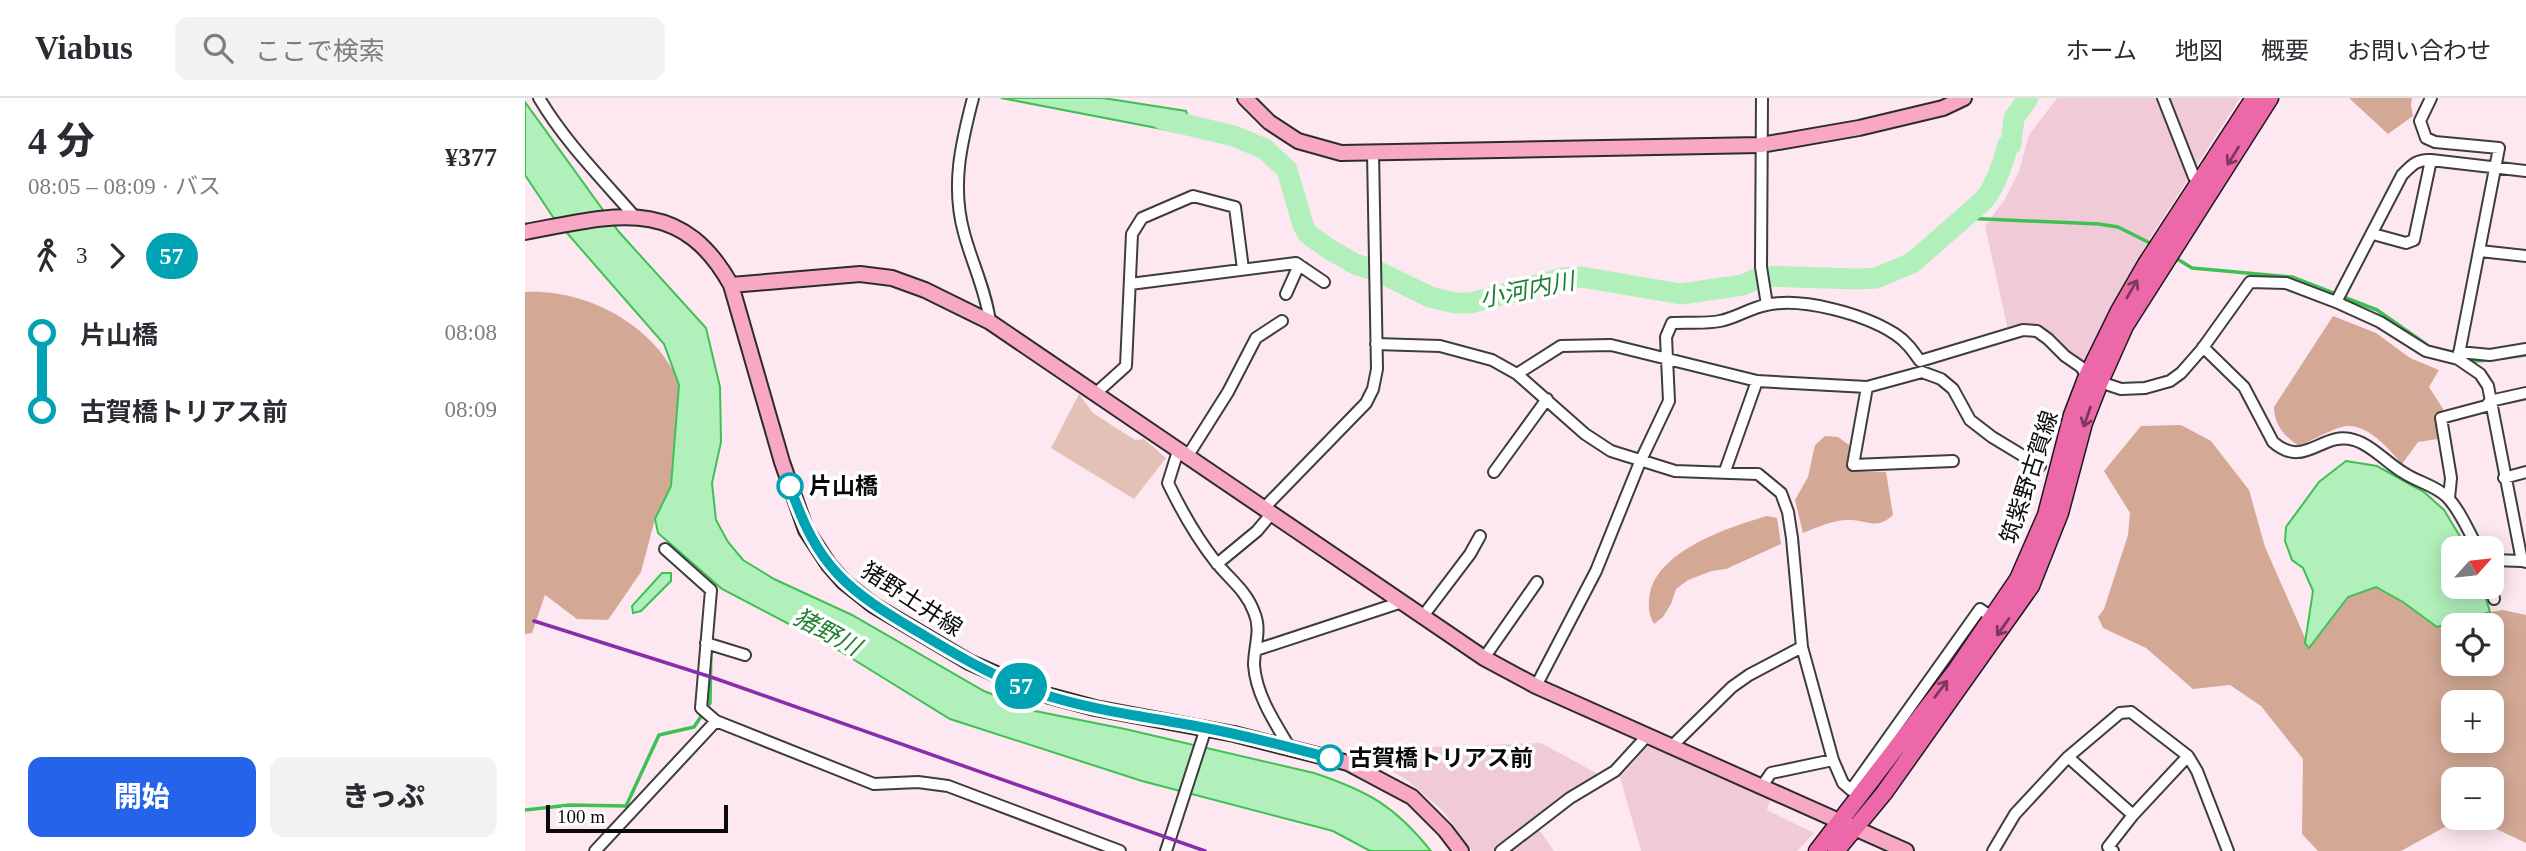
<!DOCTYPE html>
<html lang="ja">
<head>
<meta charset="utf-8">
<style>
  body { margin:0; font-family:"Times New Roman","Noto Sans JP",serif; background:#f2f2f3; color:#2b2b33; height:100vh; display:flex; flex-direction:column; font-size:26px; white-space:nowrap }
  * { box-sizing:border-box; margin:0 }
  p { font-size:23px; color:#7c7c81 }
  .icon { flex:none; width:38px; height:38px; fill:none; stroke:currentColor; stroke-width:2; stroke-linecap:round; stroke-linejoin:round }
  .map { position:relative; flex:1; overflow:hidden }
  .sheet { display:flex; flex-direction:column; background:#fff; width:525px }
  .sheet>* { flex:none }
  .badge { padding:0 14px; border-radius:23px; font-size:24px; line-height:46px }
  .needle { width:46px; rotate:63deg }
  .tools { position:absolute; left:1916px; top:438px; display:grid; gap:14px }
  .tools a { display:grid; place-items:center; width:63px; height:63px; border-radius:14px; background:#fff; box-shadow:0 4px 18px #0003; font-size:35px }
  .scale { position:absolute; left:21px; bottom:18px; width:182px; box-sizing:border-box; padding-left:7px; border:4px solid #0a0a0a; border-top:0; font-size:19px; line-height:24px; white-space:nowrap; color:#0a0a0a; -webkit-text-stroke:5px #fff; paint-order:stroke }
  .map>.badge { position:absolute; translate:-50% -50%; box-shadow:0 0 0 4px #fff }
  .legs { display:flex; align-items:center; gap:10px; height:77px; padding:0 28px; font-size:23px }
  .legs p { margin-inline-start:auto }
  .overview { display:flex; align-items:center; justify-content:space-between; height:119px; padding:0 28px }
  h1 { font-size:38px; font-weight:800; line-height:52px }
  .cta { display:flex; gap:14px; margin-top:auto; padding:14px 28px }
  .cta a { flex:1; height:80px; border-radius:14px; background:#2563eb; color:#fff; font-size:28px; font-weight:800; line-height:80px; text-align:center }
  .cta a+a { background:#f2f2f3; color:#2b2b33 }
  ul { padding:0 28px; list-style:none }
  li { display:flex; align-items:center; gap:24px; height:77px; font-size:26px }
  li i { display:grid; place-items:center; width:10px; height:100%; margin:0 9px; background:currentColor }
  li i::after { content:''; width:18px; height:18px; margin:-9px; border:5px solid; border-radius:50%; background:#fff }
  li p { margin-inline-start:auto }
  li:first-child i { background:linear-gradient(#0000 50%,currentColor 0) }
  li:last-child i { background:linear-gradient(currentColor 50%,#0000 0) }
  header { display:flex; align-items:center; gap:42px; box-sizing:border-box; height:98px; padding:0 35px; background:#fff; border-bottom:2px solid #e1e1e2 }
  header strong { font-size:33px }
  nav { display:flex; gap:38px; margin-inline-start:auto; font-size:24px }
  .search { width:490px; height:63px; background:#f2f2f3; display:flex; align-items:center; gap:18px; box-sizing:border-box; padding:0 24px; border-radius:14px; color:#7c7c81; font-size:26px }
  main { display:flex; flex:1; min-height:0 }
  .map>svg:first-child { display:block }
  .farmland { fill:#f0cbd7 }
  .green { fill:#e4c1b6 }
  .forest { fill:#d3a996; fill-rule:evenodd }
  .water { fill:#b1f0ba; stroke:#3ec153; stroke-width:2 }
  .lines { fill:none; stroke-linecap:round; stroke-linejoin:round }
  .stream { stroke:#3ec153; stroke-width:3.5 }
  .river { stroke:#b1f0ba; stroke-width:21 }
  .street-casing { stroke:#3d3d3d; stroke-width:14 }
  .secondary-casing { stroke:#2c2c2c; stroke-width:18 }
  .primary-casing { stroke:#1b1b1b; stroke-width:19 }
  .street { stroke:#fff; stroke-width:10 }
  .secondary { stroke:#f8a8c4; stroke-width:14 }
  .primary { stroke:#ed68a9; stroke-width:16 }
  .rail { stroke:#882ead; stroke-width:3.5 }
  .oneway { stroke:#7c395a }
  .line-1-casing { stroke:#fff; stroke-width:16 }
  .line-1 { stroke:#00a3b4; stroke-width:10 }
  .stop-1-dot { fill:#fff; stroke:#00a3b4; stroke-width:3.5 }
  .labels { text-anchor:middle; stroke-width:7; stroke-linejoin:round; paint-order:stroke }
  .street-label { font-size:23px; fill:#0a0a0a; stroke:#fff }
  .stop-label { font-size:23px; font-weight:bold; fill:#0a0a0a; stroke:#fff; text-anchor:start }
  .water-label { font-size:24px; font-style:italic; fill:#1e8231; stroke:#fff }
</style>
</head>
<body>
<header>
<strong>Viabus</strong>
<div class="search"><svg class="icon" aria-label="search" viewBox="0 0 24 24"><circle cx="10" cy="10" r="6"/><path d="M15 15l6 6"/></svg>ここで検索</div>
<nav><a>ホーム</a><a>地図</a><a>概要</a><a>お問い合わせ</a></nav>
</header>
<main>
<section class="sheet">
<div class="overview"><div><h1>4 分</h1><p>08:05 – 08:09 · バス</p></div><b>¥377</b></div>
<div class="legs"><svg class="icon" aria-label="walk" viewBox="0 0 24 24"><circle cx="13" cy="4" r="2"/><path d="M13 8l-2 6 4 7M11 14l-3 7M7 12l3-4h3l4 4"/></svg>3<svg class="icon" aria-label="forward" viewBox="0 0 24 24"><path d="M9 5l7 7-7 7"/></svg><b class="badge" style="background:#00a3b4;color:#fff">57</b></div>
<ul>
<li><i style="color:#00a3b4"></i><b>片山橋</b><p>08:08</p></li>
<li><i style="color:#00a3b4"></i><b>古賀橋トリアス前</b><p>08:09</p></li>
</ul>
<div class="cta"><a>開始</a><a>きっぷ</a></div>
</section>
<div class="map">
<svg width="2001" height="753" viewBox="0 0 2001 753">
  <rect width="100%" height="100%" fill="#fde8f1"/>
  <path class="farmland" d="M1532,0H1715L1622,145L1559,262L1540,254L1519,231L1506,227L1483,232L1460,128L1480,101L1494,73L1504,37Z
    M1016,645L1073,676L1007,721L1029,753H947L918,713L883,683L851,663L850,651Z
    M1124,647L1246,700L1242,712L1289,735L1272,753H1116L1095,679Z"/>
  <path class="green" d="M554,296L568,315L610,342L619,341L641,360L609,401L526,350Z"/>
  <path class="forest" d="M1824,0H1887L1886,7L1888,18L1863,36Z
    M0,194C61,190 132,228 155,287L146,389L130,421L116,474L83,522L52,521L20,497L7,535L0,536Z
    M1808,218L1851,235L1885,260L1914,272L1904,289L1918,311L1920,340L1893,344L1877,366C1864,351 1844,327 1822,328C1810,329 1786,343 1774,348C1760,339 1749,327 1749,309Z
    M1656,327L1686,343L1724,392L1740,449L1784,549L1823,499L1852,489L1878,504L1965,514L1978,512L2001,517V745L1946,719H1967V681H1928V719H1938L1876,753H1793L1777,736L1778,661L1736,608L1705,587L1668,591L1621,550L1578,530L1573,519L1579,511L1603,437L1605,415L1579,373L1616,328ZM1928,527H1967V565H1928ZM1928,604H1967V642H1928Z
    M1300,338L1313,339L1324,347V373L1361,374L1368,417C1351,432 1345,423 1326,422C1310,421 1292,429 1278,435L1270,402L1283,379L1290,347Z
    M1242,418L1252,420L1256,446L1201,471L1187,473L1163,482L1151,491L1146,506L1138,519L1129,526C1123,517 1123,506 1125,495C1134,452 1204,429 1242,418Z"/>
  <path class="water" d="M476,0H578L661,13L668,37Z
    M0,4L94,134L181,230L195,289L196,344L187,385L191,422L203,444L218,462L249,481L327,517L459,593L510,613L600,631L789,675C843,693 870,708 906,753H845L808,733L617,683L425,621L310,550L197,491L133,435L130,421L146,388L154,287L139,246L28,119L0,77Z
    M1821,363L1852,368L1899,394L1919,412L1942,450H1928V488H1957L1965,514L1912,529L1878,504L1851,489L1823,499L1784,550L1780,545L1788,493L1778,470L1767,462L1760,443L1761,429L1794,384Z
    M137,475H146V483L116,513L108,515L107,508Z"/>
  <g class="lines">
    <path class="stream" d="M1438,120L1574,126L1593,129L1627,146
      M1649,159L1667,170L1767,179L1852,212L1905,249L1931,255
      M1938,258L1950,263L1964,262
      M1979,260L2001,257
      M0,712L45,707L101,708L134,637L169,629L185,605L186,550"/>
    <path class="river" d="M637,21L709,38L740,51L762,72L778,127L783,136L804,151L830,166L854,174L905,199L930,205H946L1037,180L1056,179L1156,196L1218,187L1237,178L1333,181L1351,180L1387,165L1459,102C1472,85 1477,67 1483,47L1486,46L1489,20L1503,0"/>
    <g class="street-casing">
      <path id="street" d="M14,0C40,44 78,82 111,120
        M448,0C436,46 426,88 439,135C447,165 461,193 465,224
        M1237,0L1236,169L1242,207
        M1638,0L1669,79L1676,84
        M1906,0L1895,23L1901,40L1910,44L1974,50L1933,261
        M1848,136L1881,145L1889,142L1906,62
        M1955,153L2001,158
        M605,186L771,165L799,184
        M761,196L774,167
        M1811,204L1877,77C1887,67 1892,61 1906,62L2001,73
        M851,246L915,248L967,262L992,276L1060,336L1086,353L1150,373L1233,376L1256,395L1263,414L1267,440L1277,549L1308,662L1318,685L1326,692L1336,696
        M1678,249L1719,289L1748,344C1780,372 1797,332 1829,342C1847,347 1863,366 1879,375C1892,384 1910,387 1922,399C1935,412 1943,433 1953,450
        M1934,254L1965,257L2001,251
        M992,276L1036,248L1086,247L1232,283L1342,289L1397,274L1416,281L1428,291L1445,322L1467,339L1515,368
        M1342,289L1328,367L1428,363
        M570,296L601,268L607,136L617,120L668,98L710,109L718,171
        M653,353L643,385C656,412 672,440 690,463C704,481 721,492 729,514C737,532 729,548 729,567C731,597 750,625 765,650
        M662,359L703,294L731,240L757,223
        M1200,373L1232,283
        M969,374L1022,301
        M1979,380L2001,374
        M1924,400L1926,380L1916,320L1961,308L1965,303L2001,295
        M739,410L841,305L848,291L852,271L848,54
        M140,451L186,492L176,610L191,623L349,686L393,684L423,688L595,753
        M1967,462L1997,463
        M692,466L732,433L747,415
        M1966,488L1969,501
        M898,518L945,456L955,438
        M181,545L220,557
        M731,552L877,504
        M959,560L1012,484
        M1011,588L1071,473L1115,364L1144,303L1141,239L1147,225C1163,224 1180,226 1195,223C1211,220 1225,210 1241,207C1277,199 1339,216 1370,236C1381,243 1388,253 1395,263L1498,232L1512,233L1523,241L1540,258L1556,269L1562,278L1575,284L1596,291L1620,290L1645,283L1656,275L1677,251L1725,184L1761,185L1811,204L1855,224L1901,253L1933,261L1955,276L1963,288L1997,463L2001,464
        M1147,648L1207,589L1224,577L1277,549
        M1543,659L1608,717
        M1237,688L1246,675L1308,662
        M1326,692L1455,511L1468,520
        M70,753L191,623
        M641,753L681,630
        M976,753L1045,700L1090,673L1122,638
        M1468,753L1490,716L1543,659L1595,615L1606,614L1663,658L1672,673L1703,753
        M1588,753L1583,749L1608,717L1663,658"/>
    </g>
    <g class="secondary-casing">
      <path id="secondary" d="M720,0L744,24L773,43L816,55L1236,47L1334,30L1418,10L1439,0
        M0,134C87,118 155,95 206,187L257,364L281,432L304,467L319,484L348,507L444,564L514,595L570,610L709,636L823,665L887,699L920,732L936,753
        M206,187L335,176L367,180L400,192L465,224L959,560L1011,588L1381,753"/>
    </g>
    <g class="primary-casing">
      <path id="primary" d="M1292,753L1431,572L1493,481L1521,417L1547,317L1562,278L1594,213L1621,166L1729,0
        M1311,753L1359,695L1506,488L1535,415L1559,325L1575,284L1600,228L1745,0"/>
    </g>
    <use href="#street" class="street"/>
    <use href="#secondary" class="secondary"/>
    <use href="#primary" class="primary"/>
    <path class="rail" d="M9,523L186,579L680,753"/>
  </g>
  <defs><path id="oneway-shaft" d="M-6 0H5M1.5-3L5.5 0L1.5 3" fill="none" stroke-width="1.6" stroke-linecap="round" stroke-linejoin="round" transform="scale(1.75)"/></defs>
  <g class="oneway">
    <use href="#oneway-shaft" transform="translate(1708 58) rotate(122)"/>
    <use href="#oneway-shaft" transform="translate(1607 191) rotate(-60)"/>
    <use href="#oneway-shaft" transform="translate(1562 319) rotate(109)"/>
    <use href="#oneway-shaft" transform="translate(1478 529) rotate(125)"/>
    <use href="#oneway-shaft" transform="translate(1416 591) rotate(-53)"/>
  </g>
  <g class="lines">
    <g class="line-1-casing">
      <path id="line-1" d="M265,388C293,471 322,492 395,535C433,558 471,580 514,595C568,613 625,619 681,630C722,638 764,649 805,660"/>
    </g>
    <use href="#line-1" class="line-1"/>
  </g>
  <g class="stop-1-dot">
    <circle cx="265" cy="388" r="12"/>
    <circle cx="805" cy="660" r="12"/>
  </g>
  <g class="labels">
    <g class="street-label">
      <text transform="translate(1504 379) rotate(-72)" y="8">筑紫野古賀線</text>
      <text transform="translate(387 501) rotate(33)" y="8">猪野土井線</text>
    </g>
    <g class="stop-label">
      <text x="284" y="396">片山橋</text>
      <text x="824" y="668">古賀橋トリアス前</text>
    </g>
    <g class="water-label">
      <text transform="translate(1002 192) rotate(-11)" y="8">小河内川</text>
      <text transform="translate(302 534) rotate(28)" y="8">猪野川</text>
    </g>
  </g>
</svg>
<div class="tools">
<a><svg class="needle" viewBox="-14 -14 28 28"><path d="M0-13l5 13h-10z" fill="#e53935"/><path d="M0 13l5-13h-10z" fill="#7c7c81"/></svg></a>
<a><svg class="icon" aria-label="locate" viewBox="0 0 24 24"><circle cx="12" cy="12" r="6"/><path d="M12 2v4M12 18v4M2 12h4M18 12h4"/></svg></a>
<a>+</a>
<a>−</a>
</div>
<div class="scale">100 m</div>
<b class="badge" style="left:496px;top:588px;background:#00a3b4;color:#fff">57</b>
</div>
</main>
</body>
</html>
